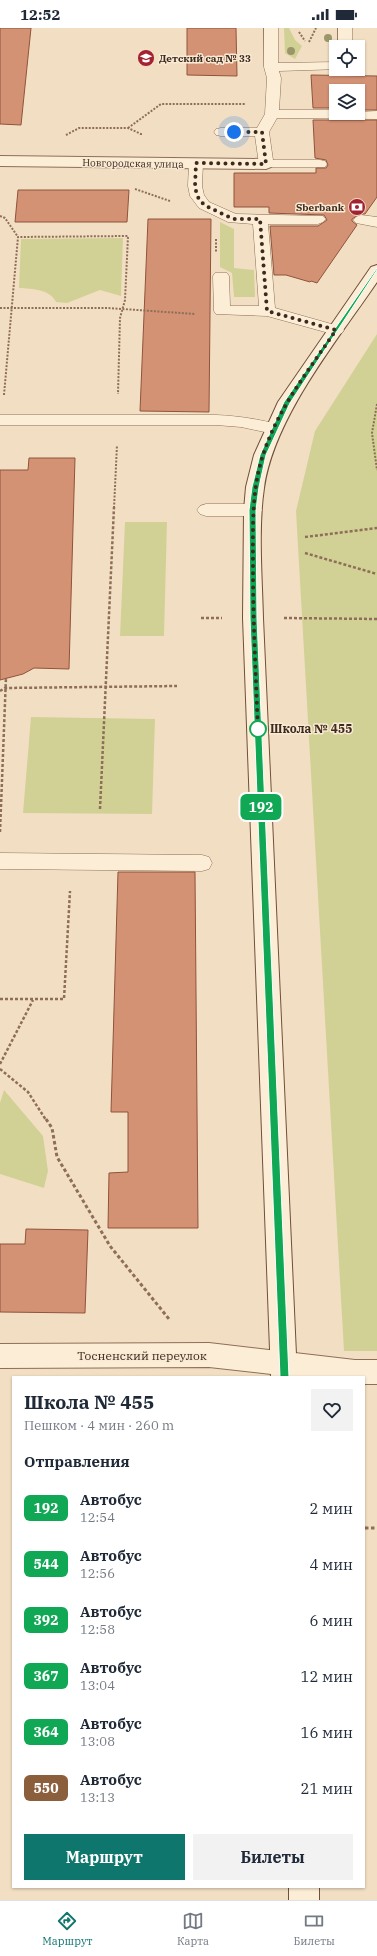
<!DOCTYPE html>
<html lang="ru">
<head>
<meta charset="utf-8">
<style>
  body { margin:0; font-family:"IBM Plex Serif",serif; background:#f2f2f3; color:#1f2937; height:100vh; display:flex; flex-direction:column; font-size:15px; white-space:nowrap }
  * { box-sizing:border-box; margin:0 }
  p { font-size:13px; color:#747a83 }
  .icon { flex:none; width:22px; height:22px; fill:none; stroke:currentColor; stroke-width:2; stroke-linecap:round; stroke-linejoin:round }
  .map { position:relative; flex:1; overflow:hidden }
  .side { position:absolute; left:12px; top:1348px; width:353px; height:512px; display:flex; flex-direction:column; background:#fff; border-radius:0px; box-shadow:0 1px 3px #0004 }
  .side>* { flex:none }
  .badge { padding:0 8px; border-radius:6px; font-size:14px; line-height:26px }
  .buttons { position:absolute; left:329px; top:12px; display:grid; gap:8px }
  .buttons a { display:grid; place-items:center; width:36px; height:36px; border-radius:0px; background:#fff; box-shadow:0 1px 3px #0004; font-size:20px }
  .you { position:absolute; width:20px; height:20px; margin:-10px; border:3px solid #fff; border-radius:50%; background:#1a73e8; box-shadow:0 0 0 6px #1a73e833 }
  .map>.badge { position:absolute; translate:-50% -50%; box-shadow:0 0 0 2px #fff }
  h2 { padding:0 12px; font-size:15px; line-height:36px }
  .round { display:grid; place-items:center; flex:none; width:42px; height:42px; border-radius:0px; background:#f2f2f3 }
  .summary { display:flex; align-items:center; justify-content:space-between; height:68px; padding:0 12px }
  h1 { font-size:19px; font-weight:800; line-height:30px }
  .cta { display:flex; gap:8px; margin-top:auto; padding:8px 12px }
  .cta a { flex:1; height:46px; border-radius:0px; background:#0f766e; color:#fff; font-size:16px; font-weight:800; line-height:46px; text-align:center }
  .cta a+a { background:#f2f2f3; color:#1f2937 }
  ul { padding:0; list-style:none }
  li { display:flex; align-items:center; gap:12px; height:56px; padding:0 12px }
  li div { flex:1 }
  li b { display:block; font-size:15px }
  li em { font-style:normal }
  li .badge { min-width:44px; font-weight:700; text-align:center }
  .status { display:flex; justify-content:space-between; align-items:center; height:28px; padding:0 20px; background:#fff; direction:ltr }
  .status svg { height:11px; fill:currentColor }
  .menu { display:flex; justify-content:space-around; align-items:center; height:56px; border-top:1px solid #e0e1e3; background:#fff; font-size:11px; color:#747a83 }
  .menu a { display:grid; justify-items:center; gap:2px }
  .menu .active { color:#0f766e }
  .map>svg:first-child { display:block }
  .green { fill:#d1d195 }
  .building { fill:#d49275; stroke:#90533b }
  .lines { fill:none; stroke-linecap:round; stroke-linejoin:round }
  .lane-casing { stroke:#8e6e58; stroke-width:1 }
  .street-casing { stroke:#8e6e58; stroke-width:2 }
  .secondary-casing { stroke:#704f3b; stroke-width:2 }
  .path-far2 { stroke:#8e6e58; stroke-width:2; stroke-dasharray:2 1.5; stroke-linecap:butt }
  .path-far1 { stroke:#8e6e58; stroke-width:2.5; stroke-dasharray:3 2; stroke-linecap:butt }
  .path { stroke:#8e6e58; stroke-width:3; stroke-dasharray:3.5 2.5; stroke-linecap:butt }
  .lane { fill:#fcedd7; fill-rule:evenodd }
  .street { fill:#fcedd7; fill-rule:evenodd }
  .secondary { fill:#fcedd7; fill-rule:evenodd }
  .tree { fill:#9b966a }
  .line { fill:#10a855; stroke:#fff }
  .walk { stroke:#3d291d; stroke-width:4; stroke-dasharray:0 7.2 }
  .stop-dot { fill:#fff; stroke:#10a855; stroke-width:2 }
  .labels { text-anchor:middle; stroke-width:3; stroke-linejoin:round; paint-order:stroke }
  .far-poi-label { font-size:10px; font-weight:bold; fill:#3d291d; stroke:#f9ead3; text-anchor:start }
  .far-street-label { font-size:10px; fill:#3d291d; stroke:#f9ead3 }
  .stop-label { font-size:12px; font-weight:bold; fill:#3d291d; stroke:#f9ead3; text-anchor:start }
  .street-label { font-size:12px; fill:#3d291d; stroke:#f9ead3 }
</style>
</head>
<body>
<div class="status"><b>12:52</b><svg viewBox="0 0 49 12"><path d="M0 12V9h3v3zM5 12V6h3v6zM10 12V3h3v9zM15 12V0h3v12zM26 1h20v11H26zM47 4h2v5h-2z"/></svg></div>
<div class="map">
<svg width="377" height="1872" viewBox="0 0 377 1872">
  <rect width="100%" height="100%" fill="#f2dfc3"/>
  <path class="green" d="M284,0H289L295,12L302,18L295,31L285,25Z
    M220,194L234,201V240L254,242L255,269H234L232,245L220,239Z
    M123,210L121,268L100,262L67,275L56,274C50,261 32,261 19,260L21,211Z
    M377,306V1323H344L296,483L315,403Z
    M125,494H167L164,608H120Z
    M31,689L155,691L152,786L23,785Z
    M4,1062L43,1108L48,1143L44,1160L0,1146V1075Z"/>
  <path class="building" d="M0,0H31L21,97L0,96Z
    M187,0H236L237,48L187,47Z
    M311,47L377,48V82H358V63H336V80H313Z
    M313,92H377V169L365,186H360L352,191V193L357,197L317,255L311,253L310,254L286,247H274L270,198H318L327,192L324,187L269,185V179H234V145H316V140H326L328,137L326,132L315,130Z
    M18,162H129L127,194H15Z
    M148,191H211L209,384L140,383Z
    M29,430H75L69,641L34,640L23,646L0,652V442H28Z
    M118,844H195L198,1200H108L109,1145L128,1144V1084H111Z
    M26,1201L88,1202L85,1285L0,1284V1216H25Z"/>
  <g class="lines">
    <g class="lane-casing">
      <path id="lane" d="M264,0H278V35L336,34V41H341L279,43L281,50L279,82H336V85L377,83V91L277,90L269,104L273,132H320L325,133L327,136L325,139H261L259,136L255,108H221L216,107L214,104L216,101L221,100H257L265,86L267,50L264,39Z
        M338,0H352V19H338Z
        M196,131L201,132L203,135L202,158L204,167L209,174L236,186L323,188L326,191L323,194L318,196H268L275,280L342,299L344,302L342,305L336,307L267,288L216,286L214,283L213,248L215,245H227L229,248L230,278H259L253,196L228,194L199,180L190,168L188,158L189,135L191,132Z
        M361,187L377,189V199L356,195L353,192L356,189Z
        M0,387H216C238,388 259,391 280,397L282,401L280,405L274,406L241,399L216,397H0Z
        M206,476H253L259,478L262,482L259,486L253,488H206L200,486L197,482L200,478Z
        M0,825L202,827L209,829L212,835L209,841L202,843L0,841Z"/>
    </g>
    <g class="street-casing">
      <path id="street" d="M0,128L266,131L271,133L274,136L271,139L266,141L0,138Z
        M209,1315L355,1332H377V1356H364V1349H297L209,1339L0,1340V1316Z"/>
    </g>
    <g class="secondary-casing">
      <path id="secondary" d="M377,237V254C337,313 274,389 264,460C258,500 262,549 263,590L297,1349H271L243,590L244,482L246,459L254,427L278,374L371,239Z
        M289,1859H319V1872H289Z"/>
    </g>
    <path class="path-far2" d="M299,4L305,13
      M309,14L316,0
      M128,100L161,76H246
      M66,107L79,100H128L141,106V108
      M135,161L170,173
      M0,188L5,190L18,209
      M216,211V224
      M0,280H108L195,286
      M4,367L18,209L128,208L125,272L120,290L118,366
      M377,376L372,405L377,442
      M114,480L117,417"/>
    <path class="path-far1" d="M305,509L377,500
      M305,525L377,546
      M201,590H222
      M284,590L377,591
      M0,663L5,660L177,658
      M100,781L114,479
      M0,804L6,649
      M0,971H64L70,863
      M0,1036L33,972
      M0,1041L28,1064L46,1092"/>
    <path class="path" d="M46,1091L52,1100L57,1129L110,1218L169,1291
      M365,1500H377"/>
    <use href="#lane" class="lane"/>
    <use href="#street" class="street"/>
    <use href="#secondary" class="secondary"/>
  </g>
  <g class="tree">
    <circle cx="328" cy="10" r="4"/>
    <circle cx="291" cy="23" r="4"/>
  </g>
  <path class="line" d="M377,240V242L290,375L266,427L259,459L256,482L257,590L289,1349L284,1353L280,1349L250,590L249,482L252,459L260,427L284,374Z"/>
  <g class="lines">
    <path class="walk" d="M234,104H262L266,136L196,135L195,158L197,168L204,177L233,191H260L267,283L336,302C309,342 278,380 263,427C251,464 253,502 253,541C253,595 256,650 258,704V701"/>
  </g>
  <defs>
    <g id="school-disc" transform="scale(0.9)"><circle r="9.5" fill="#a32232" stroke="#f9ead3"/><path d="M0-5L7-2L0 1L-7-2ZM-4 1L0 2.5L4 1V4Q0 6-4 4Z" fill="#fff"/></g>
    <g id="bank-disc" transform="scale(0.9)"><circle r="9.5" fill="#a32232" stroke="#f9ead3"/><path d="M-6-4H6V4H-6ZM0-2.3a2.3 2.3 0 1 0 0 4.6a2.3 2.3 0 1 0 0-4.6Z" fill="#fff"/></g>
  </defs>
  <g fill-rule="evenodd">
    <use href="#school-disc" x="146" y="30"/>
    <use href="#bank-disc" x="357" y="179"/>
  </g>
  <circle class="stop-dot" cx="258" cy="701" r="8"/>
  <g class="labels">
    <g class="far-poi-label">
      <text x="159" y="34">Детский сад № 33</text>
      <text x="344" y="183" text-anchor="end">Sberbank</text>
    </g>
    <g class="far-street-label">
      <text transform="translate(133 135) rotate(1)" y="4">Новгородская улица</text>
    </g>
    <g class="stop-label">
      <text x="270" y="705">Школа № 455</text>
    </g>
    <g class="street-label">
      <text x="142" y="1332">Тосненский переулок</text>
    </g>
  </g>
</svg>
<div class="buttons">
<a><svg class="icon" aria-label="locate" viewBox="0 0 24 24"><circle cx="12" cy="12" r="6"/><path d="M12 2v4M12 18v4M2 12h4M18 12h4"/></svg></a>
<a><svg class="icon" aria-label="layers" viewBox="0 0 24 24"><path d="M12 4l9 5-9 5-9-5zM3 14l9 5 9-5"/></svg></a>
</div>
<div class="you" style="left:234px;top:104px"></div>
<b class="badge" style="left:261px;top:779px;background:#10a855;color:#fff">192</b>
<section class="side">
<div class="summary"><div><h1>Школа № 455</h1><p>Пешком · 4 мин · 260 m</p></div><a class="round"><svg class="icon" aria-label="heart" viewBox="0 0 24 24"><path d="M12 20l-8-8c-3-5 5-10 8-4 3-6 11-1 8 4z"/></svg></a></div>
<h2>Отправления</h2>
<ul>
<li><span class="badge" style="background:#10a855;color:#fff">192</span><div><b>Автобус</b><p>12:54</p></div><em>2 мин</em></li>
<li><span class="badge" style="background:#10a855;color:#fff">544</span><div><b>Автобус</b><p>12:56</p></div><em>4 мин</em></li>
<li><span class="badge" style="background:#10a855;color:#fff">392</span><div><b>Автобус</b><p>12:58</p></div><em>6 мин</em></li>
<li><span class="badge" style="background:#10a855;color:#fff">367</span><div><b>Автобус</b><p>13:04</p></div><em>12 мин</em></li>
<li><span class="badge" style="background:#10a855;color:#fff">364</span><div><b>Автобус</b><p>13:08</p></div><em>16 мин</em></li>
<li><span class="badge" style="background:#8b5e3c;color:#fff">550</span><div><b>Автобус</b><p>13:13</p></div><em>21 мин</em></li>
</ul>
<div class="cta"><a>Маршрут</a><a>Билеты</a></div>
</section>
</div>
<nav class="menu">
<a class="active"><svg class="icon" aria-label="directions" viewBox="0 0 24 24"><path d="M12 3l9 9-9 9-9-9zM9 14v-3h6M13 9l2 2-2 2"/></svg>Маршрут</a>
<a><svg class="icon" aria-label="map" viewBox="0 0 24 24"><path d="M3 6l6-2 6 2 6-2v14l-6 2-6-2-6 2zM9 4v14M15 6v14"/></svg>Карта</a>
<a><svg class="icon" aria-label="tickets" viewBox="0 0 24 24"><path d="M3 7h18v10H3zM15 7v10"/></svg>Билеты</a>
</nav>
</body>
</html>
